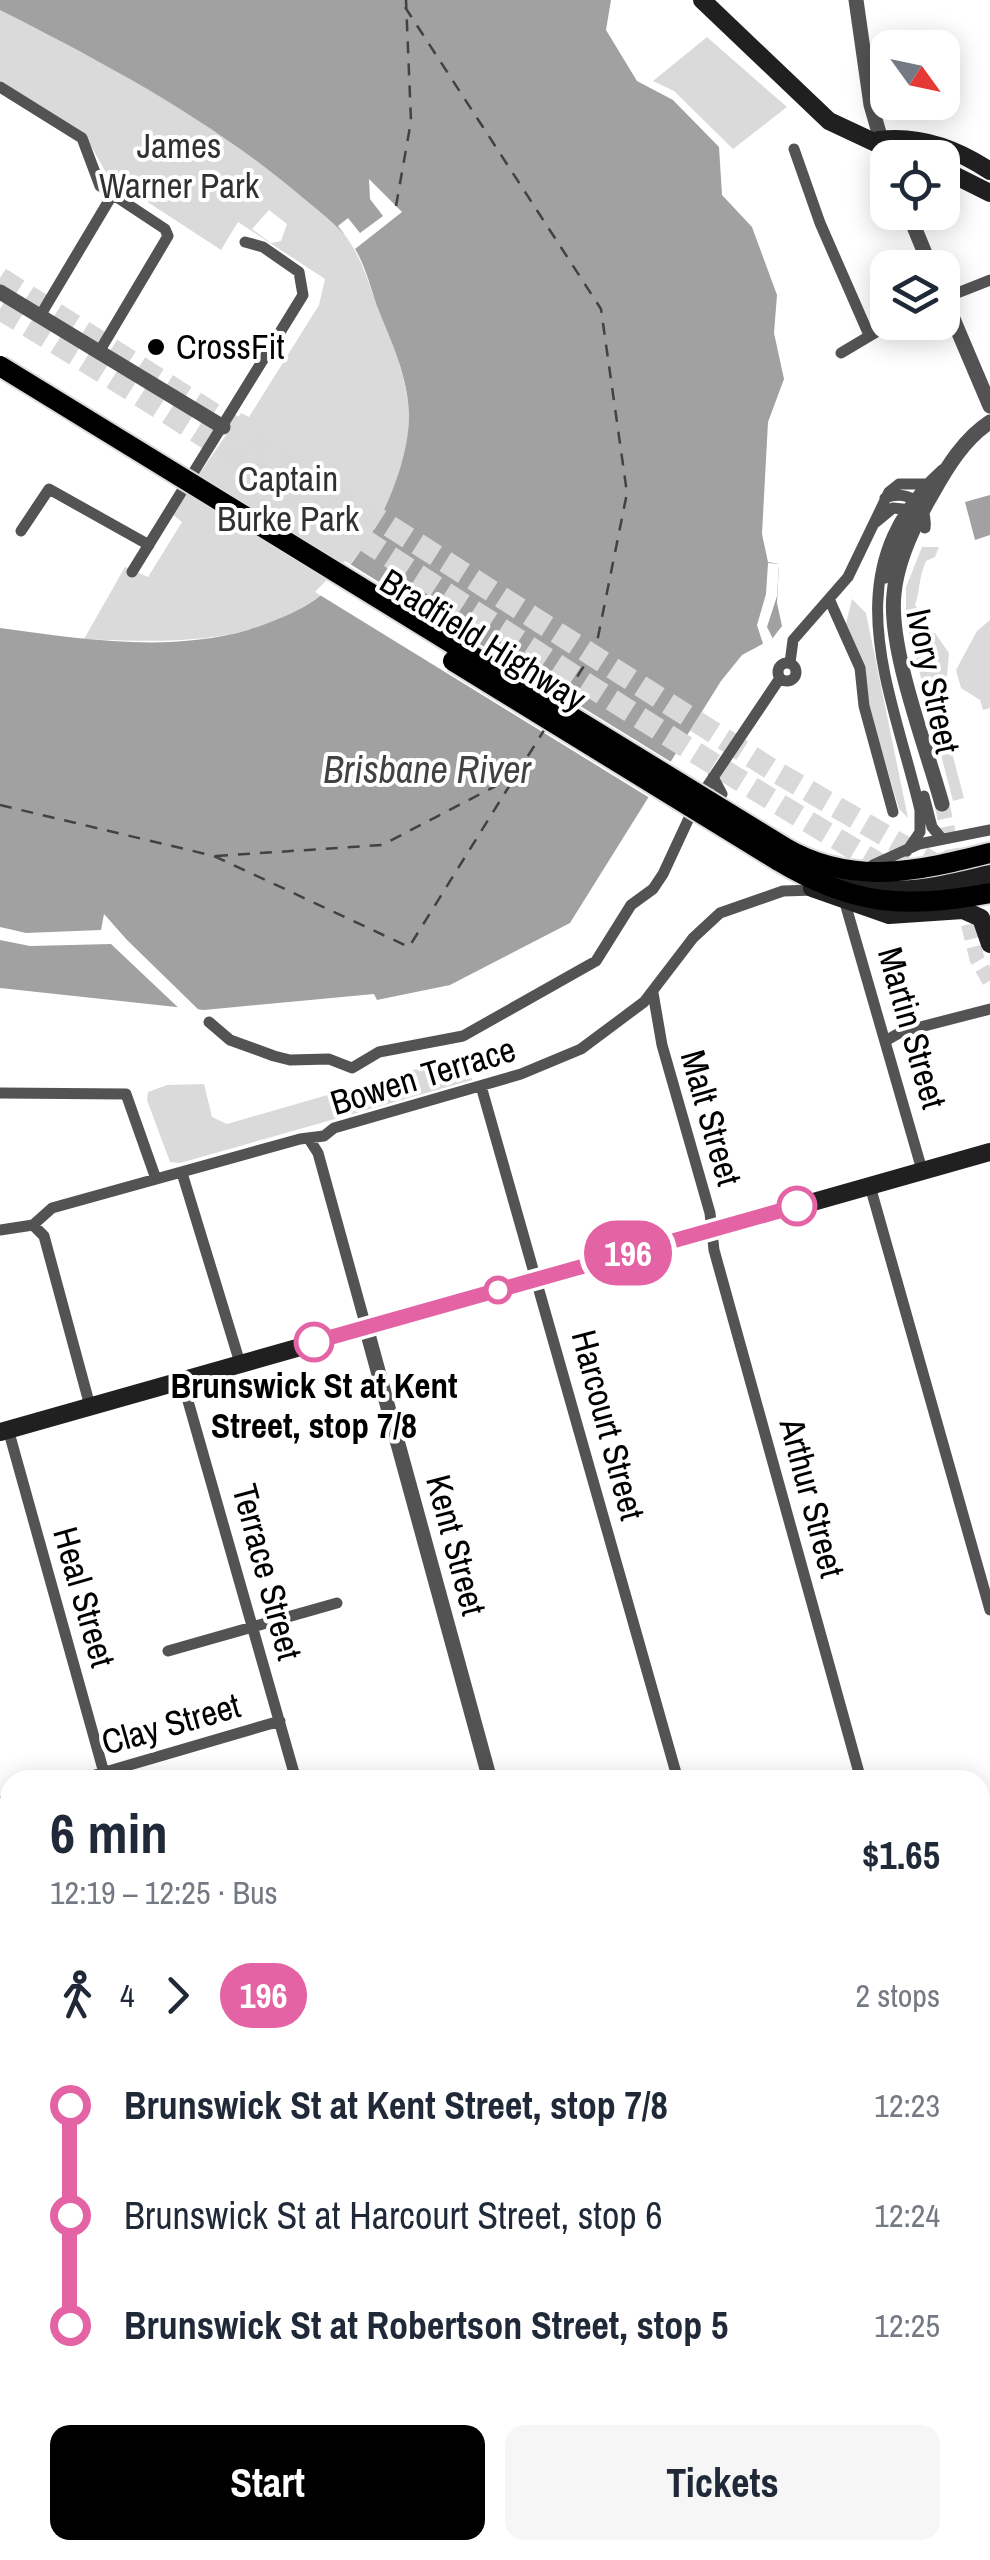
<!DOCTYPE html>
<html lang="en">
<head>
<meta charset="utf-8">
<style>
  body { margin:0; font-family:"Archivo Narrow",sans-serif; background:#f6f6f7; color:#1f2937; height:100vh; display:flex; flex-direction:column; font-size:38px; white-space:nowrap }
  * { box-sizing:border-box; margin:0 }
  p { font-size:32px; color:#747a83 }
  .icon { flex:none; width:55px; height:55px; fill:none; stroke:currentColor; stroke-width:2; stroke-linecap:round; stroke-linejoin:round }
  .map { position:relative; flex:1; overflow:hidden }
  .details { position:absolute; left:0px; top:1770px; width:990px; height:790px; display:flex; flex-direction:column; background:#fff; border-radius:30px 30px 0 0; box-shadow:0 5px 25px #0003 }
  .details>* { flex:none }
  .badge { padding:0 20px; border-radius:32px; font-size:35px; line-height:65px }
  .needle { width:65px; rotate:123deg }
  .controls { position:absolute; left:870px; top:30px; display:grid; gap:20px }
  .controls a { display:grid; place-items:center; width:90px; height:90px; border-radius:20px; background:#fff; box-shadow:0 5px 25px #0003; font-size:50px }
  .map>.badge { position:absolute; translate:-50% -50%; box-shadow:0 0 0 5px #fff }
  .legs { display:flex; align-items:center; gap:15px; height:110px; padding:0 50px; font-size:32px }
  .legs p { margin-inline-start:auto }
  .headline { display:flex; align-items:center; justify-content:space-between; height:170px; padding:0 50px }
  h1 { font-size:55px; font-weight:700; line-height:75px }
  .action { display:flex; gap:20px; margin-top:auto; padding:20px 50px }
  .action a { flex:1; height:115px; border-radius:20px; background:#000; color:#fff; font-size:40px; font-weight:700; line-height:115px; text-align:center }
  .action a+a { background:#f6f6f7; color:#1f2937 }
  ul { padding:0 50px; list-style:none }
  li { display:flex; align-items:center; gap:35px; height:110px; font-size:38px }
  li i { display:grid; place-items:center; width:15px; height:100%; margin:0 12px; background:currentColor }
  li i::after { content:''; width:25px; height:25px; margin:-12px; border:8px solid; border-radius:50%; background:#fff }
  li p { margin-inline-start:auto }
  li:first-child i { background:linear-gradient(#0000 50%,currentColor 0) }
  li:last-child i { background:linear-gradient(currentColor 50%,#0000 0) }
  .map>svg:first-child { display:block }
  .green { fill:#dadada; fill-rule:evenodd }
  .water { fill:#a1a1a1 }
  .pier { fill:#fff }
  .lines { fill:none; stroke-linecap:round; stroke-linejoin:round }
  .ferry { stroke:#424242; stroke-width:2.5; stroke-dasharray:12 10; stroke-linecap:butt }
  .tertiary-tunnel { stroke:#d9d9d9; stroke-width:15; stroke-dasharray:15 8; stroke-linecap:butt }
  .motorway-tunnel { stroke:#d9d9d9; stroke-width:22; stroke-dasharray:22 11; stroke-linecap:butt }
  .trunk-casing { stroke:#dbdbdb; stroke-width:24 }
  .minor { stroke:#535353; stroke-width:11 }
  .tertiary { stroke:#535353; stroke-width:15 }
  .secondary { stroke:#202020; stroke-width:18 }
  .trunk { stroke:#000; stroke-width:20 }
  .trunk-bridge-casing { stroke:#dbdbdb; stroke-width:24; stroke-linecap:butt }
  .trunk-bridge { stroke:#000; stroke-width:20 }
  .line-1-casing { stroke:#fff; stroke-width:22 }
  .line-1 { stroke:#e463a4; stroke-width:15 }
  .poi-dot { fill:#000; stroke:#fff; stroke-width:4 }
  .stop-1-dot { fill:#fff; stroke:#e463a4; stroke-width:5 }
  .labels { text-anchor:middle; stroke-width:8; stroke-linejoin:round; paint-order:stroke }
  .park-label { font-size:35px; fill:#313131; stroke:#fff }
  .poi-label { font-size:35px; fill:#000; stroke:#fff; text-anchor:start }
  .street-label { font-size:35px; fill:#000; stroke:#fff }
  .stop-label { font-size:35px; font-weight:bold; fill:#000; stroke:#fff }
  .water-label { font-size:38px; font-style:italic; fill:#424242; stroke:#fff }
</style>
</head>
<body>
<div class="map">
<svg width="990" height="2560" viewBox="0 0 990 2560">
  <rect width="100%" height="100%" fill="#fff"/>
  <path class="green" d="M0,10C101,62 202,114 290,187C307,201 327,214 341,231C360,252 367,279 377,305C391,340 407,375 409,413C411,473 362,569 311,602C244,647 161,642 84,639L125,567L148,577L182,522L172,514L241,413L249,417L319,305L325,279L238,222L221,250L108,176L83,132L0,81ZM269,210L287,224L281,241L271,243L252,229Z
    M707,37L787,107L733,149L674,91L653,81Z
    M922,547H939L935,557L926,561C918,580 920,592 915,605L927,621L925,631L935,633L949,653L943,719L964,798L953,801L906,620V587Z
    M852,599L866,613L908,818L899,809L869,707L865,668L846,624Z
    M990,620V708L983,710L980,700L961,688L956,670L977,631Z
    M469,1054L472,1080L180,1163L170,1162L147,1100L148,1092L167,1085L204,1084L212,1117L227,1124Z
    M276,2550H427L430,2560H273Z"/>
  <path class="water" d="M0,0H611L606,30L637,81L673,100L719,147L722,195L752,227L777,295L774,333L784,379L768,422L762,534L768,562L779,564L777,603L782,626L772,639L742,655L721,681L570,923L450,985L377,1000L374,994L204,1010L0,988V628C81,639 167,653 248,630C267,624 293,614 310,603C362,571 410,474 409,414C408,376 391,341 377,306C370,286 364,260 351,243C336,223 315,208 296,192C206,117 104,63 0,10Z
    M990,495V535L975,540L965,502Z"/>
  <path class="pier" d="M369,179L402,212L355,249L338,226L348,218L360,233L383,216L370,199Z
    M345,561L676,765L653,800L315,592Z
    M768,563L779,564L777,596L767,627L775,643L765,650L757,625L766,594Z
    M104,914L127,940L204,1015L184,1013L111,944L30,946L0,940V927L26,933L101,930Z"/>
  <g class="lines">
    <path class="ferry" d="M405,7L601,309L627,493L596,647L563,699
      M396,206L411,121L406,0
      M0,805L214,856L409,947L546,727
      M216,856L382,845L515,776"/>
    <path class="tertiary-tunnel" d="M942,804L956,870
      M963,902L977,959L990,982"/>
    <path class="motorway-tunnel" d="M0,278L771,769L946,871
      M0,309C315,500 615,714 935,896"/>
    <g class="trunk-casing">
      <path id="trunk" d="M784,847C852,887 919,871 990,853
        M777,860C853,906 905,909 990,893"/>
    </g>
    <path class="minor" d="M0,87L82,138L100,186L165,229L168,236L99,352
      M794,149L820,223L869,335
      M942,299L990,280
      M40,316L111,197
      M841,353L893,322
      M885,498C908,489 928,504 925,528
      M876,522L893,508L912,510
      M21,531L49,489L149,545
      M132,572L303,295L299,272L263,247L245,242
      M885,578L897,541L914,519
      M830,601L860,668L864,706L893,812
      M778 672a9 9 0 1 1 18 0a9 9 0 1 1-18 0Z
      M790,663L793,640L848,577L889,492L899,484H927
      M924,796L932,827L942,839
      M712,808L722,794L713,777
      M907,851L920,832V810C891,687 831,570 942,470
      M873,865L919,844L990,830
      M845,903L922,1170
      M653,993L662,1045L710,1213L714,1250L861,1780
      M209,1022L230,1040L274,1056L290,1060L329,1059L352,1068L379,1052L463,1036L596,961L631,905L653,889L663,874L696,803L780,678
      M887,1040L901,1032L990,1009
      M481,1086L678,1780
      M0,1093L126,1094L156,1179
      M309,1139L318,1153L366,1327
      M182,1173L240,1363
      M870,1186L990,1610
      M33,1225L52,1208L300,1139L324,1136L334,1128L521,1074L581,1049L644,1002L693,938L720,913L783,891L815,890
      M33,1225L44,1236L90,1406
      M0,1230L33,1225
      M182,1380L296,1780
      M8,1429L106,1780
      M168,1651L337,1603
      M78,1780L280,1721
      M0,1802L10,1799
      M3,2167L10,2194
      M980,2201L990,2237
      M980,2312L990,2309
      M0,2329L10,2326
      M0,2486L10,2483
      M895,2550L898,2560
      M28,2560L31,2550
      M167,2560L170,2550
      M187,2560L189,2550
      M431,2560L468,2550
      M562,2560L563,2550"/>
    <path class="tertiary" d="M856,0L871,105L888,164
      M908,212L931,268
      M0,292L223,427
      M942,293L990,406
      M942,804C927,749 888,649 894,594C897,560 915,523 932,494C947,467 964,439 990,422
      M366,1327L490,1780
      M980,1894L990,1891
      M0,2168L10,2165
      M706,2550L709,2560"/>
    <path class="secondary" d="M702,0L829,121L908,158
      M879,140C919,135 957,149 990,171
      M942,169L990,193
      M826,868C877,904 934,887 990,874
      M812,888L889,915L963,910L981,918L990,944
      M0,1432L990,1152"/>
    <use href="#trunk" class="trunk"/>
    <g class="trunk-bridge-casing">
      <path id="trunk-bridge" d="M0,366L784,847
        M453,661L777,860"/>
    </g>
    <use href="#trunk-bridge" class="trunk-bridge"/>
  </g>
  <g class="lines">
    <g class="line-1-casing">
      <path id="line-1" d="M314,1342L797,1206"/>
    </g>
    <use href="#line-1" class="line-1"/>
  </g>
  <circle class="poi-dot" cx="156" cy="347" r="10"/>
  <g class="stop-1-dot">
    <circle cx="797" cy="1206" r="18"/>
    <circle cx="498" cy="1290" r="12"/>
    <circle cx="314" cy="1342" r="18"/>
  </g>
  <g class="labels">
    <g class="park-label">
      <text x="179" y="158">James<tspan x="179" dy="40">Warner Park</tspan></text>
      <text x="288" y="491">Captain<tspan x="288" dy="40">Burke Park</tspan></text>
    </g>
    <g class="poi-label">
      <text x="176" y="359">CrossFit</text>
    </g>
    <g class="street-label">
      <text transform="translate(483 640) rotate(32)" y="12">Bradfield Highway</text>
      <text transform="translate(933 681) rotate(78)" y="12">Ivory Street</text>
      <text transform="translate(912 1028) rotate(74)" y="12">Martin Street</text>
      <text transform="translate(423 1076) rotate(-17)" y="12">Bowen Terrace</text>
      <text transform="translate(711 1118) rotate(74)" y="12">Malt Street</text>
      <text transform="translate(608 1425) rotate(75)" y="12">Harcourt Street</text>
      <text transform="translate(812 1498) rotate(75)" y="12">Arthur Street</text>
      <text transform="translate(456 1545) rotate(75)" y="12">Kent Street</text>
      <text transform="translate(267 1572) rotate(75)" y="12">Terrace Street</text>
      <text transform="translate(84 1597) rotate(74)" y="12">Heal Street</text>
      <text transform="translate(171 1724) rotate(-16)" y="12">Clay Street</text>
    </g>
    <g class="stop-label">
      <text x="314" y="1398">Brunswick St at Kent<tspan x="314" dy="40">Street, stop 7/8</tspan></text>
    </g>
    <g class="water-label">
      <text x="427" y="783">Brisbane River</text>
    </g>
  </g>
</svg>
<div class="controls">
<a><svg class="needle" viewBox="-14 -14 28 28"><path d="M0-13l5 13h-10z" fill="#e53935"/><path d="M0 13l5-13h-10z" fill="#747a83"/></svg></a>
<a><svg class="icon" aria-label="locate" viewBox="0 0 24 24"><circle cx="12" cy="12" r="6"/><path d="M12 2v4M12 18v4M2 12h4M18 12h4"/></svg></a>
<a><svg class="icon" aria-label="layers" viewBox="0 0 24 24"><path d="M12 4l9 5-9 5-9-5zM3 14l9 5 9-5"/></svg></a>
</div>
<b class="badge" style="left:628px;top:1253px;background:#e463a4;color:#fff">196</b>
<section class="details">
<div class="headline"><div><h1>6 min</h1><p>12:19 – 12:25 · Bus</p></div><b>$1.65</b></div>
<div class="legs"><svg class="icon" aria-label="walk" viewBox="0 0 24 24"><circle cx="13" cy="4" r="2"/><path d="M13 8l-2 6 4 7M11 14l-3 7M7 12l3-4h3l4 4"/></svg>4<svg class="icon" aria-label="forward" viewBox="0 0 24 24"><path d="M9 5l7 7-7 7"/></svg><b class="badge" style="background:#e463a4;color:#fff">196</b><p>2 stops</p></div>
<ul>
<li><i style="color:#e463a4"></i><b>Brunswick St at Kent Street, stop 7/8</b><p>12:23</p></li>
<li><i style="color:#e463a4"></i><span>Brunswick St at Harcourt Street, stop 6</span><p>12:24</p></li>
<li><i style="color:#e463a4"></i><b>Brunswick St at Robertson Street, stop 5</b><p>12:25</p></li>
</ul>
<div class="action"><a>Start</a><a>Tickets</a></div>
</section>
</div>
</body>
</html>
